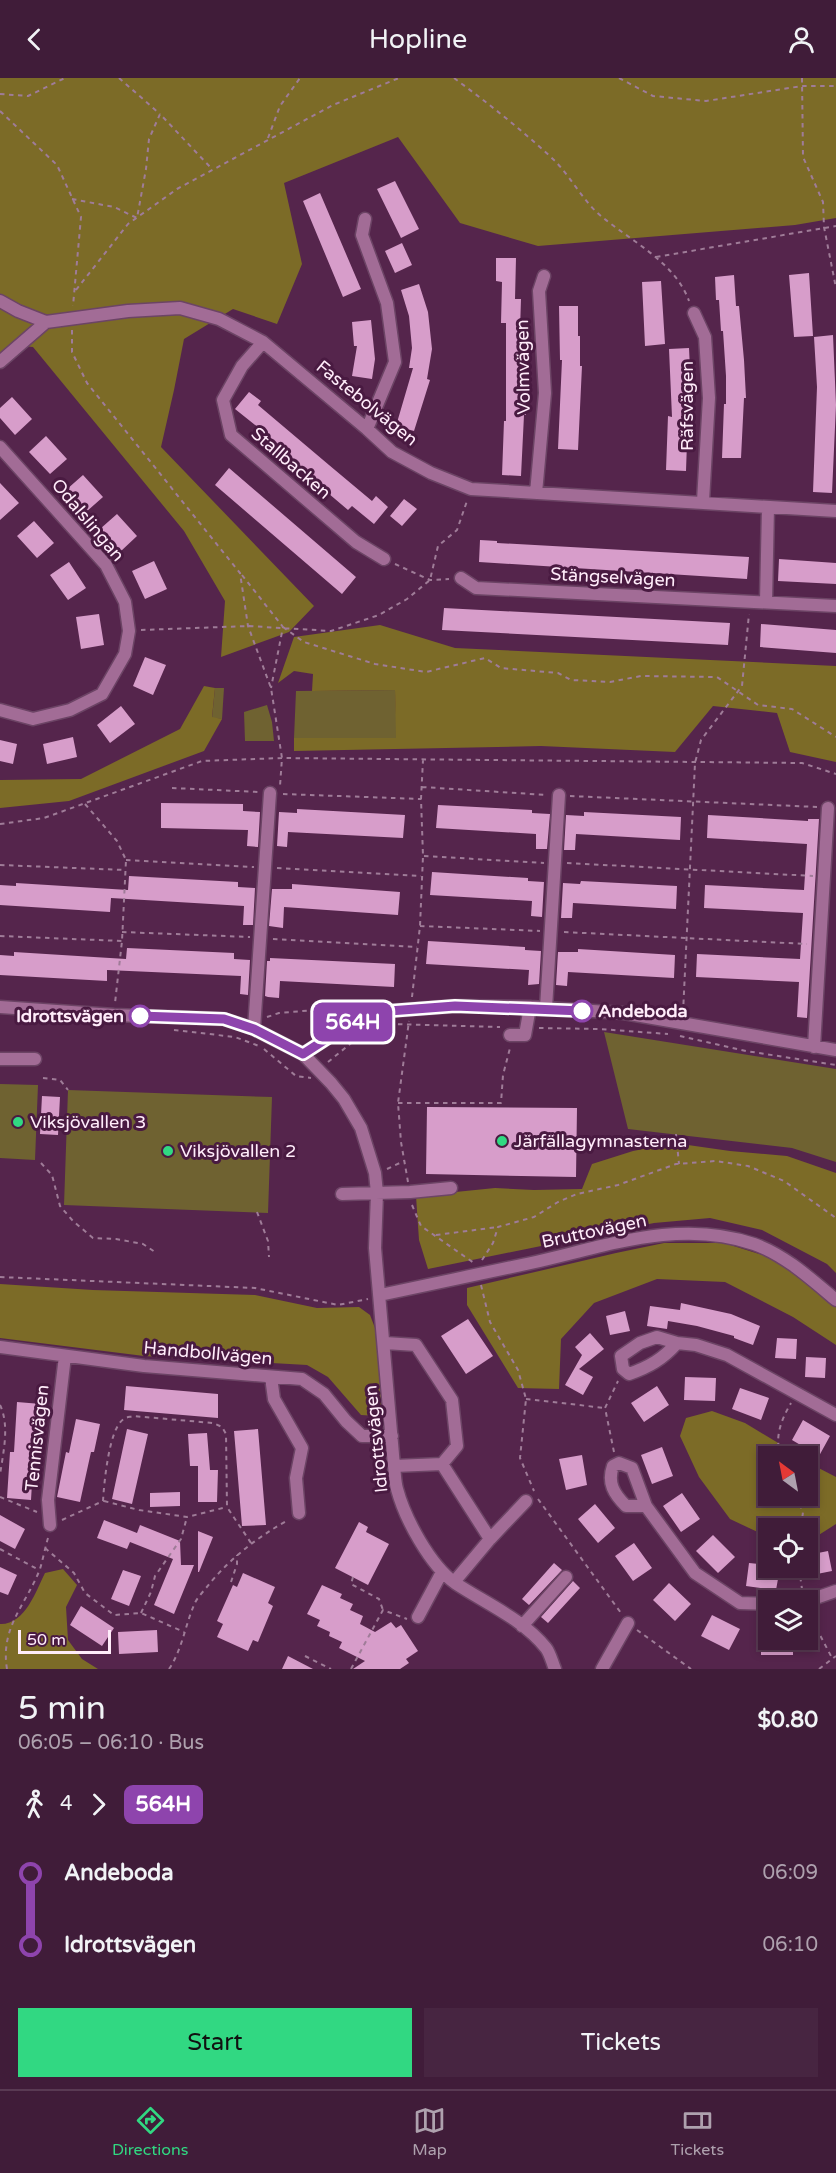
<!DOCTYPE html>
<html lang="en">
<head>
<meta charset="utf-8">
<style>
  body { margin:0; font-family:"Varela Round",sans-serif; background:#472541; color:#f1f3f6; height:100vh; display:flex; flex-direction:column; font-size:22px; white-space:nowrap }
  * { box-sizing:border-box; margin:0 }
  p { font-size:20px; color:#aea1ae }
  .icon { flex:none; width:33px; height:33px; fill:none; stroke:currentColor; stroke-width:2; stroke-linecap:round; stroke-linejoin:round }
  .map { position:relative; height:1591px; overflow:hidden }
  .details { display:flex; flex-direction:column; background:#401c39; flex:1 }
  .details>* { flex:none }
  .badge { padding:0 12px; border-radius:9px; font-size:21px; line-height:39px }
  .needle { width:39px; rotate:328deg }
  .buttons { position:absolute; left:758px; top:1368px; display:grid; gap:12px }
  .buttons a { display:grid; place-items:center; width:60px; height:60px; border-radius:0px; background:#401c39; box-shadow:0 3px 9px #0003,0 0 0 2px #593a53; font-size:30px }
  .scale { position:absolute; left:18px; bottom:15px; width:93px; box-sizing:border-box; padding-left:6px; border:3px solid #ffecfa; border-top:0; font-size:16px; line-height:21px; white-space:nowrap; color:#ffecfa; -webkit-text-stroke:4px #491a41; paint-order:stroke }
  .map>.badge { position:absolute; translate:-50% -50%; box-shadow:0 0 0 3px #fff }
  .legs { display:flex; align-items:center; gap:9px; height:66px; padding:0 18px; font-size:20px }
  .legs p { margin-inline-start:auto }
  .overview { display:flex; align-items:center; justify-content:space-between; height:102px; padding:0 18px }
  h1 { font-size:33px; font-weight:600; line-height:45px }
  .cta { display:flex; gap:12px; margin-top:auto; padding:12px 18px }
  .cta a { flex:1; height:69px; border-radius:0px; background:#31d882; color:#111; font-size:24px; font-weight:600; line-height:69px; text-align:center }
  .cta a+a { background:#472541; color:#f1f3f6 }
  ul { padding:0 18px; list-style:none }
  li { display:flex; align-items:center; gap:21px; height:72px; font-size:22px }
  li i { display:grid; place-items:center; width:9px; height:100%; margin:0 8px; background:currentColor }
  li i::after { content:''; width:15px; height:15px; margin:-8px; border:4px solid; border-radius:50%; background:#401c39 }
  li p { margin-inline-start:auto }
  li:first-child i { background:linear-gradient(#0000 50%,currentColor 0) }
  li:last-child i { background:linear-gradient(currentColor 50%,#0000 0) }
  header { display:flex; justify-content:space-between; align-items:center; height:78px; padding:0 18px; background:#401c39; font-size:27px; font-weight:600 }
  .dock { display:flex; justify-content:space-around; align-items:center; height:84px; border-top:2px solid #593a53; background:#401c39; font-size:16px; color:#aea1ae }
  .dock a { display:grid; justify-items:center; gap:3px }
  .dock .active { color:#31d882 }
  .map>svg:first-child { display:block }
  .green { fill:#6f6231 }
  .forest { fill:#7c6b27 }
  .building { fill:#d79dca }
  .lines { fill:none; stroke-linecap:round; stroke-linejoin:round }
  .minor-casing { stroke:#6c4465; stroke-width:15 }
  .path { stroke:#9f7c98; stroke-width:2; stroke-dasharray:4.5 4.5; stroke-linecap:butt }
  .minor { stroke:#a26c96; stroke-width:12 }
  .line-1-casing { stroke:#fff; stroke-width:14 }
  .line-1 { stroke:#8e44ad; stroke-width:9 }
  .stop-1-dot { fill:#fff; stroke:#8e44ad; stroke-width:3 }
  .poi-dot { fill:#31d882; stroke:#491a41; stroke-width:2 }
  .labels { text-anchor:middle; stroke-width:6; stroke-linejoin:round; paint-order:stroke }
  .street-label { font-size:18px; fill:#ffecfa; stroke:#491a41 }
  .stop-label { font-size:18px; font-weight:bold; fill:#ffecfa; stroke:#491a41; text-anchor:start }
  .poi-label { font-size:18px; fill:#ffecfa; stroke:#491a41; text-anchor:start }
</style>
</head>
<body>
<header><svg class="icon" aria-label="back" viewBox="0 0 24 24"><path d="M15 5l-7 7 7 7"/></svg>Hopline<svg class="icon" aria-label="person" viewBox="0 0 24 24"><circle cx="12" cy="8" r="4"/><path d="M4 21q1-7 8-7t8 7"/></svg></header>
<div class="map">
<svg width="836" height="1591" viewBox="0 0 836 1591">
  <rect width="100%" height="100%" fill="#55254c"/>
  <path class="green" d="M215,610H224L222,641L212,640Z
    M395,612L397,660H294L296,613Z
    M267,627L272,644L274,663H245L244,634Z
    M604,954L836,991V1084L792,1070L628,1051Z
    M0,1006L38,1007L35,1082L0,1080Z
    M68,1012L272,1019L268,1135L64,1127Z"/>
  <path class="forest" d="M0,0H836V140L795,147L538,168L460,145L398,59L284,105L302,186L277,246L233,231L184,261L174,312L161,369L314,528L289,554L221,579L225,523L184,453L33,269L11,267L0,278Z
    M380,547L455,570L836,588V684L790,674L777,635L713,628L675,674L541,668L294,673V660H396L395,612L312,613L313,596L294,593L278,605L294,559Z
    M204,608L215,610L212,639L222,641L204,673L69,723L0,730V702L81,701L180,651Z
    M674,1065L730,1073L787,1078L836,1095V1195L827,1186L762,1152L710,1140L654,1145L428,1191L419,1162L416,1118L495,1110L534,1112L582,1111L592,1086L633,1073Z
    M664,1165H724L778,1182L836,1229V1267L793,1239L725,1204L657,1201L594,1225L561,1261L559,1311L518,1310L467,1227V1210L616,1175Z
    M0,1206L93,1212L255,1217L317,1230L359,1229L370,1237L375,1250L382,1326L377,1338L361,1337L328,1299L307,1287L144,1278L0,1260Z
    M712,1333L745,1345L800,1378H768V1418H807V1384L836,1399V1446L814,1460H807V1450H768V1459L730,1441L699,1399L680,1358L686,1340Z
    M63,1491L77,1507L66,1529L68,1562L82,1581L98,1591H0V1546C25,1547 36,1513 45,1495Z"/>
  <path class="building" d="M395,103L419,151L401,160L377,111Z
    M320,115L361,211L343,219L303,123Z
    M402,165L412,187L395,195L385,173Z
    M496,180H516L515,221H521L520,252H525L526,337H524L521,398L502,397L504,343H506V245H501L502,204L496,203Z
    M809,195L813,258L794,259L789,197Z
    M734,197L736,228H739L744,282L746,320H744L741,380H722L724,326H726V298L723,253H721L719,222H716L715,199Z
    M661,203L665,266L645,268L642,204Z
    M419,206L428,234L432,271L427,301L430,302L414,353L396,348L413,290H409L412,270L409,238L401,212Z
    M559,228H578V258H580V288H582L578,372L558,371L562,282H560Z
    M371,242L375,281L372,301L352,298L357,268H354L352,244Z
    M833,257L836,327L832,415L813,414L817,309L814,259Z
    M689,270L692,334L688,335L686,393L666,392L668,338L672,339L669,271Z
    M249,314L261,323L258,327L329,387L372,423L376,418L388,429L374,446L352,428L348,432L256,354L259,350L235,331Z
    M12,319L32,341L15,357L0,340V330Z
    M46,358L67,381L50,396L29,374Z
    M229,390L356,499L342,516L215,407Z
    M83,397L103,419L86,434L66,412Z
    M0,405L19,425L0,442Z
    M404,421L417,431L402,448L390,438Z
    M117,436L137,458L120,474L100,451Z
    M34,443L54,465L37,480L17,458Z
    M480,462L497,463V465L749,479L747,501L479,484Z
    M779,481L836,485V506L778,503Z
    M154,483L167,511L145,521L132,493Z
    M69,484L86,510L68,522L50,497Z
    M444,530L730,545L728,567L442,552Z
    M99,536L104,567L81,571L76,539Z
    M761,546L836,552V575L760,569Z
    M145,579L166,587L153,617L133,608Z
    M121,628L135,646L110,665L97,647Z
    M73,659L77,679L47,686L43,666Z
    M0,662L17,666L13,686L0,683Z
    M161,725L243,726V733L260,734L258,769L247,768L248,752L161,750Z
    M438,727L532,732V735L550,736L547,771H536V756L436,750Z
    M297,731L405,737L403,760L288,754L287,769L277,768L279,734L297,735Z
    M584,734L681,739L680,762L576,756L575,772H564L566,737L584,738Z
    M708,737L808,743V741H819L807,940L797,939L799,904L696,899L697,876L800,881L803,835L704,830L705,807L804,812L807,766L707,760Z
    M432,794L528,800V803L544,804L542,839L531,838L532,823L430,817Z
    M129,798L238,804V809L255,810L253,847H243L244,828L111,820L110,834L0,827V807L16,808V805L128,812Z
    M581,803L677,808L676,831L573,825L572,840H561L563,805L580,806Z
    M292,806L400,814L398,837L284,829L283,850L269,848L272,811H292Z
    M428,863L525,869V872L541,873L539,906L528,907L529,892L426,886Z
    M127,870L234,875V881L250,882L248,917L240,916L241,898L107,892V903L0,897V877L14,878V874L126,881Z
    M578,871L675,877L674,900L568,894L567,908L556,907L558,874H578Z
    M270,880L395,886L394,909L280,903L279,920L268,919L265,918L267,883H270Z
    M42,1018L60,1019L58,1057L40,1056Z
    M427,1029L577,1030L576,1099L426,1096Z
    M681,1225L731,1236L760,1248L753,1267L734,1260V1258L697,1248L668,1243L667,1251L647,1248L650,1228L680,1232Z
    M625,1233L630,1253L610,1257L606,1238Z
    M468,1241L493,1278L466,1296L441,1258Z
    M590,1255L604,1271L579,1291L593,1299L583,1317L565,1307L582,1277L575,1269Z
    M777,1260L797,1261L796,1281L775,1280Z
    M806,1279L826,1280L825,1300L805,1299Z
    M685,1299L716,1300L715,1323L684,1322Z
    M126,1308L218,1316V1340L124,1332Z
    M657,1308L669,1327L644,1344L631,1325Z
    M740,1310L769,1320L761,1342L732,1331Z
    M17,1324L41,1326L38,1372H34L31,1422L7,1420L10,1374H14Z
    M76,1341L100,1346L94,1374H91L80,1424L57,1419L66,1374L69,1375Z
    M803,1342L830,1358L819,1378L792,1362Z
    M127,1351L148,1356L132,1426L112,1421Z
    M258,1351L266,1447L242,1448L234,1353Z
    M207,1355L210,1392H218L217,1424H198V1388H190L188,1356Z
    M662,1369L673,1398L652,1406L641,1377Z
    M582,1377L587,1407L566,1412L559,1381Z
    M180,1414V1428L150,1429V1415Z
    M682,1415L700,1441L681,1454L663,1428Z
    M595,1426L615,1450L598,1465L578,1441Z
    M0,1437L25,1451L15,1471L0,1463Z
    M104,1442L137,1455L140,1447L180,1463L181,1487H194L174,1536L154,1527L173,1481L130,1464L127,1471L97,1460Z
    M359,1444L368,1449L366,1454L389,1466L368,1507L335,1490Z
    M198,1453L213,1459L199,1494H198Z
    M713,1457L735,1479L718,1495L696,1473Z
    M634,1465L652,1490L633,1503L615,1478Z
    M828,1473L832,1493L812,1497L808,1477Z
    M554,1485L562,1492L529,1527L522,1521Z
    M749,1485L768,1487V1490H780L776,1512L746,1508Z
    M0,1489L17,1497L8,1517L0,1514Z
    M123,1492L141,1498L129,1528L111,1521Z
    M243,1495L275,1509L268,1525L273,1528L258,1564L253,1562L248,1573L217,1559L223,1546L217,1543L233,1507L237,1509Z
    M573,1503L580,1510L548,1545L541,1539Z
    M669,1505L691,1526L675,1543L653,1522Z
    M322,1507L342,1516L340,1520L353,1526L350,1532L363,1538L360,1546L375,1554L391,1544L396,1550L401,1547L418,1573L406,1581L409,1585L400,1591H353L365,1583L339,1570L342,1564L329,1558L330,1554L317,1548L320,1542L307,1536Z
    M81,1528L114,1550L102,1568L70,1547Z
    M712,1537L740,1551L729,1572L701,1558Z
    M157,1552L158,1574L119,1576L118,1554Z
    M761,1562H793V1577H761Z
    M288,1578L313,1591H282Z"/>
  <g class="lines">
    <g class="minor-casing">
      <path id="minor" d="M365,141L362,157L387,225L395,284L367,351
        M0,223L18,233L46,244L128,233L180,230L219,241L263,264L367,351L392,374L431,395L471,411L836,433
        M694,235L705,259L709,320L703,423
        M263,264L242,288L223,322L231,357L356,464L384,481
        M0,284L46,244
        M0,369L106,487L125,524L129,553L125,576L102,616L70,632L33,641L0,632
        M536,415L545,315L539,213L544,198
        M461,500L476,510L836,528
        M766,524L768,429
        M0,929L114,937L224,941L254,951L303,976L331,1005L344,1021L361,1050L375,1095L377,1115L375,1170L394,1388C395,1396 395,1404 397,1411C405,1441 430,1487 455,1505C485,1525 523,1541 546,1570C550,1575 552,1584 555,1591
        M546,930L559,717
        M254,951L270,715
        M510,957H525L530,929
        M814,969L828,730
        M303,976L354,943L376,934L455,928L530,929L624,935L836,972
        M0,981H35
        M342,1116L410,1114L451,1110
        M380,1217C430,1206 481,1196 531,1185C604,1169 679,1140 754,1166C785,1177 811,1201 836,1222
        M385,1265L416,1267L452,1322L457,1368L442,1386L394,1388
        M677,1265C663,1281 649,1289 629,1296L623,1291L621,1278L640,1265L657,1259L677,1265L696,1267L727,1277L836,1337
        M0,1269L144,1288L302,1301L324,1316L346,1343L362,1358H392
        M271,1299L274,1321L302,1370L296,1400L299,1435
        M442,1386L490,1461L454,1504
        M646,1428H626C614,1416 607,1405 613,1388L619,1385L632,1390L646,1428L695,1495L740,1525L768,1526
        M50,1447L48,1422L65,1278
        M490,1461L526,1423
        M807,1523L836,1513
        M418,1539L442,1494
        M522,1548L566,1499
        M602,1591L628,1545"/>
    </g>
    <path class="path" d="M119,0L160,36
      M454,0C489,26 522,52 554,82C571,99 583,123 601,138C632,164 675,184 689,223
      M619,0L653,18L706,23L802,8H836
      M802,0L803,79L823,124L824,149L836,210
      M0,16L28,18L65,0
      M0,33L57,87L81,139L73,228
      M268,60L280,28L300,0
      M72,121L114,129L137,140L146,91L149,61L160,36L212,91
      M656,179L836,148
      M76,212L128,146L177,111L333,27L399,0
      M72,252V274L87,305L240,495L248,548L271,610L282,680L280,708
      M395,486L430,502L449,501
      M242,497L283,549L271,610
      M283,549L304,564L375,586L426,594L485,580L501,590L558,595L571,602L610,604L641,598L717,599L758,627L792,631L836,659
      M141,552L248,548L331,553L379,537L407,521L430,502L438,468L457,452L467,423
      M422,709L547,717
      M172,710L259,714
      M283,716L421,721
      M570,718L817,729
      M85,726L117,763L126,782L122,863L115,925
      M0,746L44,740L202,683L282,680L802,685L836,696
      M424,778L544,785
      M126,782L254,789
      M567,785L813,798
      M0,787L125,792
      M277,790L421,798
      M420,848L540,853
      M122,854L250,859
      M564,854L807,866
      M0,858L122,863
      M273,861L417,869
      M412,919L420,848L423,778L421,721L423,682
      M683,935L695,685L701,662L742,608L749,536
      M267,939L279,935L353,929
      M539,950L599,951L668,956
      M174,952L235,959L259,968
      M680,958L746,973L836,987
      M264,971L296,998L311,1000
      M328,984L350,966L375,952L393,946L500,949
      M43,1000L60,1002L68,1012
      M398,1025H501L503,997L510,970
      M676,1056L679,1086
      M41,1085L52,1097L60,1128L73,1143L93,1160L116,1161L143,1166L155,1174
      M387,1091L404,1083
      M408,1104L401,1064L398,1025L409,943
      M412,1127L421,1148L474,1185
      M257,1134L268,1163L269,1179
      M436,1157L498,1149
      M482,1182L493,1165L498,1149L534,1139L558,1124L577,1116L618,1107L676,1086L716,1083L748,1088L784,1103L836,1140
      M0,1199L255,1210L338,1227L368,1221
      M481,1207L490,1244L518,1292L526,1321L520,1380L534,1413
      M526,1321L605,1330
      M0,1327C10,1348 3,1375 0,1397
      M614,1374L605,1330L618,1303
      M781,1378C774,1360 781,1342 791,1325
      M796,1418L803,1434L801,1450
      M0,1419L37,1434
      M538,1421L621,1535
      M104,1423L139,1432L187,1439L227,1429
      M62,1442L103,1423C104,1406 109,1349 124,1341C126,1339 130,1339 133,1338L213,1345L222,1349L226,1356L227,1429L251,1465
      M45,1470L74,1495L85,1515L114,1537L141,1535L184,1554
      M0,1471L39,1492
      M799,1490L802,1511
      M353,1499L351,1506L379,1521L383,1532
      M231,1504L237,1486V1477
      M808,1534L832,1580
      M141,1535L151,1514L155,1498L181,1461L187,1439
      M637,1552L691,1591
      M305,1578L331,1591
      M7,1591C0,1549 26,1527 40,1491C43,1481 45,1470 48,1460
      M169,1591C182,1572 185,1548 194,1527C197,1519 205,1512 210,1505C233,1478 258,1459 288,1442
      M351,1591L383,1532L407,1541
      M819,1591L836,1578"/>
    <use href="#minor" class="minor"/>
  </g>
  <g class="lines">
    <g class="line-1-casing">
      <path id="line-1" d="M140,938L224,941L254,951L303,976L354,943L376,934L455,928L582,933"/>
    </g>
    <use href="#line-1" class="line-1"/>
  </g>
  <g class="stop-1-dot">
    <circle cx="582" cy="933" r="10"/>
    <circle cx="140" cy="938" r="10"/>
  </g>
  <g class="poi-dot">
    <circle cx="18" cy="1044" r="6"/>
    <circle cx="502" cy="1063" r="6"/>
    <circle cx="168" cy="1073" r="6"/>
  </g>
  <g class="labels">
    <g class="street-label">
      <text transform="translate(523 289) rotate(-91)" y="6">Volmvägen</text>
      <text transform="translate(367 325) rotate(39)" y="6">Fastebolvägen</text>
      <text transform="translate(687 328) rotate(-90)" y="6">Räfsvägen</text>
      <text transform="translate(291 385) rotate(41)" y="6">Stallbacken</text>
      <text transform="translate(88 442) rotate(50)" y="6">Odalslingan</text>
      <text transform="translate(613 499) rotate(3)" y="6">Stängselvägen</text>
      <text transform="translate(594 1153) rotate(-12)" y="6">Bruttovägen</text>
      <text transform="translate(208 1275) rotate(5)" y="6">Handbollvägen</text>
      <text transform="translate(37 1360) rotate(-84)" y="6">Tennisvägen</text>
      <text transform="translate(376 1361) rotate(-96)" y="6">Idrottsvägen</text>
    </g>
    <g class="stop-label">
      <text x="598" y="939">Andeboda</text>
      <text x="124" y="944" text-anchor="end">Idrottsvägen</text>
    </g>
    <g class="poi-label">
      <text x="30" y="1050">Viksjövallen 3</text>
      <text x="514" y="1069">Järfällagymnasterna</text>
      <text x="180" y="1079">Viksjövallen 2</text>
    </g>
  </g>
</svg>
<div class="buttons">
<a><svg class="needle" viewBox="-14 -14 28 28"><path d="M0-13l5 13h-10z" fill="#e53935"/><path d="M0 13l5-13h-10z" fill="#aea1ae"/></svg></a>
<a><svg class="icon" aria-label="locate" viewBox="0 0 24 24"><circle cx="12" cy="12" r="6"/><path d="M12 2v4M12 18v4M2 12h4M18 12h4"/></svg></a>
<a><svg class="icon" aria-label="layers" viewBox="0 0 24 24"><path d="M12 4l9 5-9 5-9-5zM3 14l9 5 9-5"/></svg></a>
</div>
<div class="scale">50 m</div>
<b class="badge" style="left:353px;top:944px;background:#8e44ad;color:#fff">564H</b>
</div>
<section class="details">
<div class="overview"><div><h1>5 min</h1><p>06:05 – 06:10 · Bus</p></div><b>$0.80</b></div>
<div class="legs"><svg class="icon" aria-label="walk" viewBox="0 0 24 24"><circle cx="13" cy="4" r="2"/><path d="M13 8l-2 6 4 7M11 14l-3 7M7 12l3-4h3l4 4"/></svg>4<svg class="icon" aria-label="forward" viewBox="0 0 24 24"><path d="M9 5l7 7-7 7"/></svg><b class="badge" style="background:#8e44ad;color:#fff">564H</b></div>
<ul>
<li><i style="color:#8e44ad"></i><b>Andeboda</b><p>06:09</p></li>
<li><i style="color:#8e44ad"></i><b>Idrottsvägen</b><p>06:10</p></li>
</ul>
<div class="cta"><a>Start</a><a>Tickets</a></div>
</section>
<nav class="dock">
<a class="active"><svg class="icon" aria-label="directions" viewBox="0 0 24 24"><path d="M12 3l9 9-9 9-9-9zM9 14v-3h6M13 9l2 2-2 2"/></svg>Directions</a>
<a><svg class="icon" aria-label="map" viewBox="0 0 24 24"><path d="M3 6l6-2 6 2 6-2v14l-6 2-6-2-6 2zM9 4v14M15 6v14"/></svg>Map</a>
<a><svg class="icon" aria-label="tickets" viewBox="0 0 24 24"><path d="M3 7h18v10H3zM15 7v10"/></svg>Tickets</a>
</nav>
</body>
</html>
